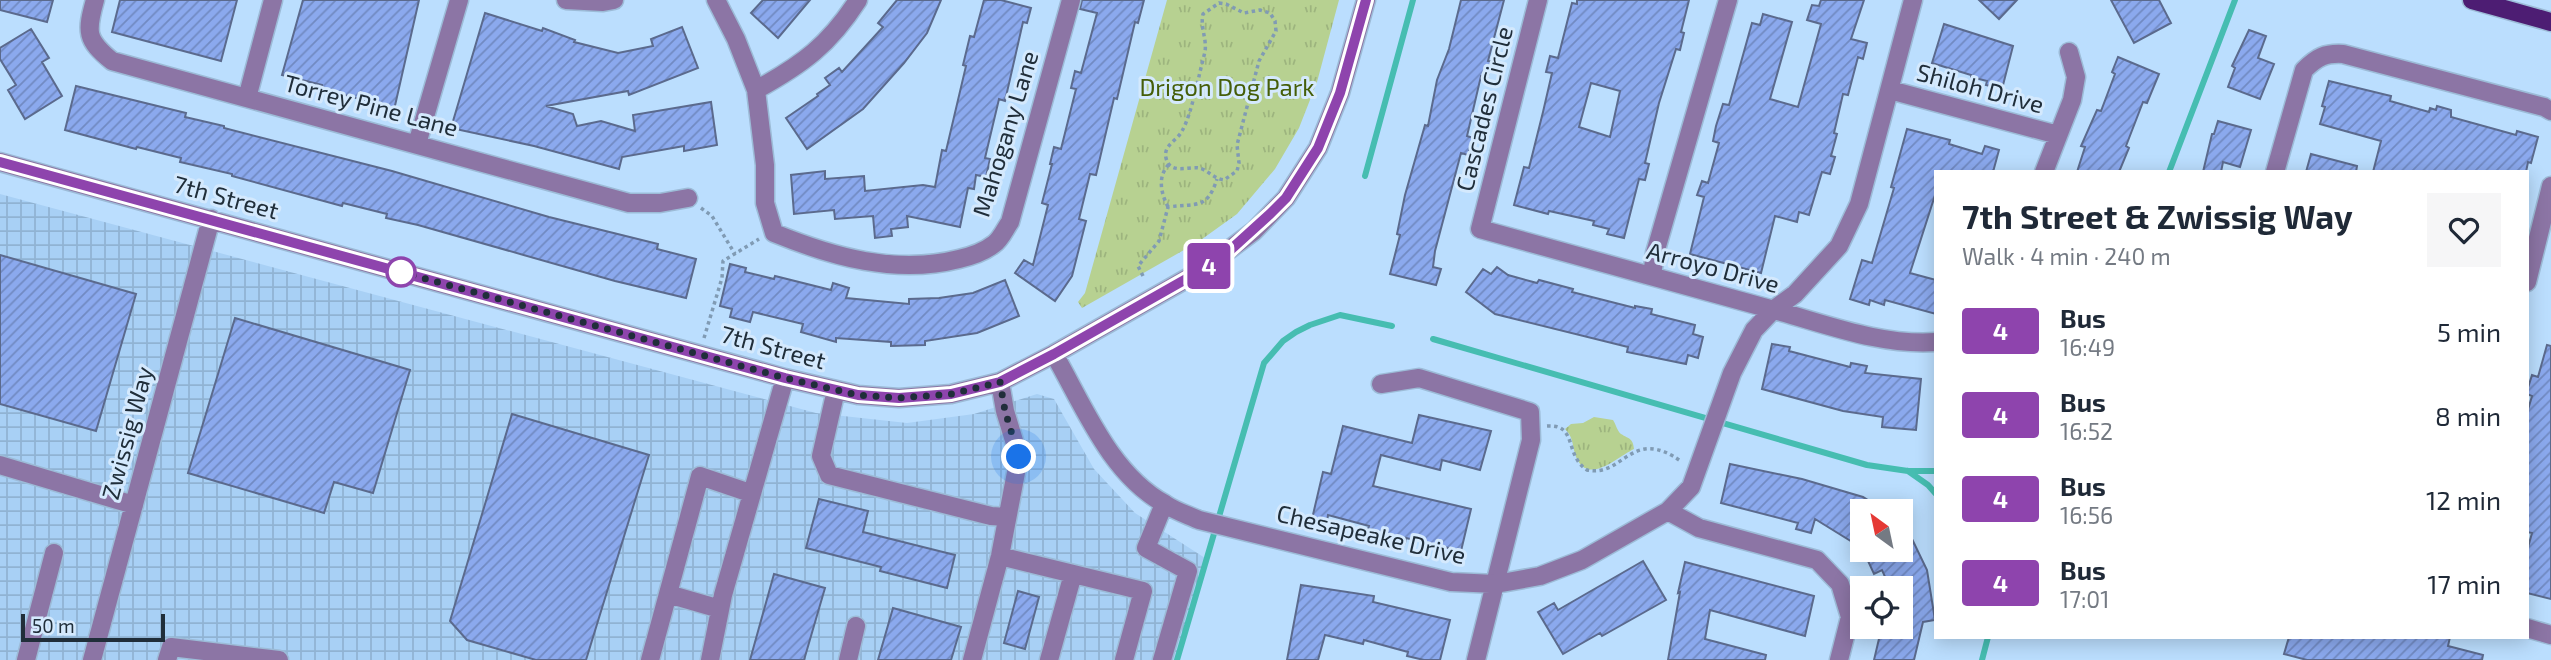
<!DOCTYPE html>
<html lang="en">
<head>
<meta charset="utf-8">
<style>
  body { margin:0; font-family:"Exo 2",sans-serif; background:#f6f6f7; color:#1f2937; height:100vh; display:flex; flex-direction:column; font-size:26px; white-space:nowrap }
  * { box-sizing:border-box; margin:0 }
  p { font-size:23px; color:#747a83 }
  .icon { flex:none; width:38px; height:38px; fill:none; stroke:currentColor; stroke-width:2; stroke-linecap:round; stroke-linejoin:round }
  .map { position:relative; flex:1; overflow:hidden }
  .side { position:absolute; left:1934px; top:170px; width:595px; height:469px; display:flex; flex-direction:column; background:#fff; border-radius:0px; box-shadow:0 4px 18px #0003 }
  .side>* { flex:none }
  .badge { padding:0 14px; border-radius:5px; font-size:24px; line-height:46px }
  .needle { width:46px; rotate:327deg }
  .controls { position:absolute; left:1850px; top:499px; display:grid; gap:14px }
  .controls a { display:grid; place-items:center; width:63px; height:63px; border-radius:0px; background:#fff; box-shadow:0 4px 18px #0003; font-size:35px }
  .scale { position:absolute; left:21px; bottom:18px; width:144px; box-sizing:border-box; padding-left:7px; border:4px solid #202e3a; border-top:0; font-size:19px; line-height:24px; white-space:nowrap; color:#202e3a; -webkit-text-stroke:5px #d4e9fd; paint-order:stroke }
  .you { position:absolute; width:35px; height:35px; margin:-18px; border:5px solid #fff; border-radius:50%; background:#1a73e8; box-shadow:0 0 0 10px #1a73e833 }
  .map>.badge { position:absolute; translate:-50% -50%; box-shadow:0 0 0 4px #fff }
  .round { display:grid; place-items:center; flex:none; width:74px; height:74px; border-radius:0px; background:#f6f6f7 }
  .overview { display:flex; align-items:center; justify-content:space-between; height:119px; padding:0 28px }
  h1 { font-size:33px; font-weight:700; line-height:52px }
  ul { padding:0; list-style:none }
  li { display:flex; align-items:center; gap:21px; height:84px; padding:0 28px }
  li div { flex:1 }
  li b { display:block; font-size:26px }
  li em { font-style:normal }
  li .badge { min-width:77px; font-weight:700; text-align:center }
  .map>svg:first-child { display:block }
  .industrial { fill:url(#industrial-grid) }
  .park { fill:url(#park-tufts) }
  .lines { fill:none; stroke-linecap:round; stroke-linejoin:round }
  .stream { stroke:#46bdb1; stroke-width:6 }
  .building { fill:url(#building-hatch); stroke:#5b6a8d; stroke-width:2; fill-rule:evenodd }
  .minor-casing { stroke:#9cbbd7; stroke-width:21 }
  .major-casing { stroke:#9cbbd7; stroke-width:21 }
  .path { stroke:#809bb4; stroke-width:3.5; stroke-dasharray:3.5 3.5; stroke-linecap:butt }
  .minor { stroke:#8c75a5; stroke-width:18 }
  .major { stroke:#4d1d73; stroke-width:18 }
  .line-casing { stroke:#fff; stroke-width:16 }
  .line { stroke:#8e44ad; stroke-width:10 }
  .walk { stroke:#202e3a; stroke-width:7; stroke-dasharray:0 12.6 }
  .stop-dot { fill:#fff; stroke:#8e44ad; stroke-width:3.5 }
  .labels { text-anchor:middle; stroke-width:6; stroke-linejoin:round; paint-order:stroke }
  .park-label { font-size:24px; fill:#455e08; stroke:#d4e9fd }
  .street-label { font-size:24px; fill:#202e3a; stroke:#d4e9fd }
</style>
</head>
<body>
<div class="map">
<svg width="2551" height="660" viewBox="0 0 2551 660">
  <defs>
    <pattern id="industrial-grid" width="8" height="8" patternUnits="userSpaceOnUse" patternTransform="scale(1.75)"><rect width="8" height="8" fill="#a8d0f5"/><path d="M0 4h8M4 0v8" fill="none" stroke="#90b3d3"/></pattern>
    <pattern id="park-tufts" width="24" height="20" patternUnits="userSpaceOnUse" patternTransform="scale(1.75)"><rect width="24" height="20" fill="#b7d191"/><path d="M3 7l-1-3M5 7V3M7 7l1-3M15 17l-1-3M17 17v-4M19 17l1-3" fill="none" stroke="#9db47e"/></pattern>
    <pattern id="building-hatch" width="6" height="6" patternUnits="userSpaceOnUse" patternTransform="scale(1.75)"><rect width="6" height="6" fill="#8ba9ee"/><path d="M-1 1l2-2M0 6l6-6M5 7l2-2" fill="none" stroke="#718ac2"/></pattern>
  </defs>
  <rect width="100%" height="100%" fill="#bbdefe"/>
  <path class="industrial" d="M0,194L816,413L907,423L974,414L1037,394L1054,399L1094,469L1135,513L1205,558L1179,660H0Z"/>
  <path class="park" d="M1167,0H1339L1317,82L1299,128L1275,169L1237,214L1198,242L1082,308L1078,302L1085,293Z
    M1594,417L1613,420C1616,424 1617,431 1621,434C1629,439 1633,438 1634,449C1617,457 1586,488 1575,454C1572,443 1573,437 1565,429L1571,424L1583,423Z"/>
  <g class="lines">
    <path class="stream" d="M2169,172L2235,0
      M1365,176L1413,0
      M1433,339L1867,465L1908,471H1936
      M1908,471L1928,485L1936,494
      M1177,660L1264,363L1283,341L1296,332L1310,325L1340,315L1392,326
      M1982,660L1988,637"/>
  </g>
  <path class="building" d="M0,0H53L47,22L0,10Z
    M120,0H237L221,61L112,32Z
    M303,0H419L394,110L375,105V103L321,89L322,85L282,75Z
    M763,0H810L778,38L751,13Z
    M897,0H941L927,33L904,63L863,109L807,149L786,118L818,96L817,94L830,85L825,78L839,68L842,72L883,27L878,23Z
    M984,0H1001L1031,8L1027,23L1023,22L1005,101L999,99L985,158L990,159L986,177L976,175L974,189L968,188L960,227L907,216L908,227L891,229L892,236L875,238L873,216L835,219L834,210L794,214L791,175L825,171V179L864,176L865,191L923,185L935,187L942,150L946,151L966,66L963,65L970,36L974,37Z
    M1082,0H1144L1138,23L1135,22L1117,99L1114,98L1096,175L1090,174L1079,219L1086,221L1072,276L1055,301L1015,273L1024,260L1033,265L1048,205L1042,203L1052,164H1050L1054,147L1061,149L1076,89L1071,88L1075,71L1081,73L1097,13L1080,9Z
    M1461,0H1504L1488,61L1493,62L1487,78L1481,76L1467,136L1473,138L1468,155L1461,153L1435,251L1433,267L1441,269L1436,285L1390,274L1400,235L1397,234L1405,195L1425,125L1428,126L1437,80L1449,49Z
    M1577,0H1689L1681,32L1684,33L1680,50L1676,49L1659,103L1645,163L1649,164L1645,180L1639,179L1624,238L1607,234L1609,229L1593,225L1594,221L1549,211L1548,214L1514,205L1524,167L1529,168L1543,112L1552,73L1546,72L1550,56L1558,58L1572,3L1577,4ZM1591,83L1620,91L1610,137L1579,127Z
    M1821,0H1864L1851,39L1867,43L1863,59L1858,57L1848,95L1843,94L1834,133L1837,134L1831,156L1835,157L1830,174L1822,172L1809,215L1799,212L1797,222L1775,216L1761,273L1690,254L1704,197L1697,195L1702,181L1708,183L1719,143L1713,141L1716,126L1723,104L1729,105L1752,23L1760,25L1763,14L1792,22L1770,99L1798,107L1821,24L1807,20L1812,5L1819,6Z
    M1979,0H2017L1999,19Z
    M2111,0H2159L2171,23L2134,43Z
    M485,13L542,31L543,28L575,40L574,42L618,53L653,46L651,39L682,27L698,68L629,95L628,91L546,106L573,114L577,126L601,121L635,131L633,115L711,102L717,145L684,151V146L622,157L619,169L534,146L451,128Z
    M1944,24L2013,46L2002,89L1986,85L1987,81L1971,77V75L1932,63Z
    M31,29L49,58L42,62L62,96L25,119L8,90L16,85L0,59V48Z
    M2249,30L2266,36L2258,58L2274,64L2260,99L2228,87L2235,68L2232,66Z
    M2118,57L2159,74L2147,103L2143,102L2126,146L2129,148L2119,172H2077L2085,147L2081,146L2097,110L2101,111L2115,74L2112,72Z
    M2329,81L2391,96L2390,101L2429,112L2430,108L2436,110L2437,106L2451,110V117L2516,135L2517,131L2538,137L2531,163L2528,162L2526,172H2373L2381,141L2320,124L2325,107L2322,106Z
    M76,86L186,113L185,117L224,126V128L392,171L549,217L658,244L657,249L696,259L686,298L615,281L418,225L386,218L387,214L343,203L342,206L232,176V174L180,162L181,158L137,147L136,149L65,130Z
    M2218,121L2251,130L2240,167L2223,162L2221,172H2203L2212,134H2214Z
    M1907,129L1950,140L1949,144L1982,154L1985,146L1999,150L1993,172H1936V192L1910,273L1936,280V314L1885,300L1884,305L1870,300L1869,305L1850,299L1862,260L1872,263L1894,188L1891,187Z
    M2311,154L2357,166L2356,172H2306Z
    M0,255L136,294L96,431L0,404Z
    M730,264L746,268L745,272L774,279L775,276L831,290L833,283L849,288L846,298L909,304V299L939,298L973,293L1005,280L1019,316L977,333L925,341V345L891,346V342L836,338V342L801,332L803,324L753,312L750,322L730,317L732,309L720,306Z
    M1497,267L1508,275L1537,283L1539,280L1573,289L1572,292L1635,308V306L1652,309L1651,314L1695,325L1693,334L1703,337L1698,358L1688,355L1686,364L1627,352L1628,347L1495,314L1466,292L1483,269L1491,274Z
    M235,318L410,370L373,493L334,482L324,513L188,473Z
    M1772,344L1790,347L1789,351L1850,367L1851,363L1867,366L1865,373L1921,379L1916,430L1882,427L1883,417L1843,411L1762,389Z
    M2547,345L2551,346V599L2527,593V551L2532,533L2527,532V413L2532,396L2527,394V391L2532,375L2538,377Z
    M512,414L649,455L586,660H536L467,640L450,621Z
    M1419,415L1491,431L1480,470L1442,460L1440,470L1381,455L1373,486L1471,509L1461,551L1406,538L1405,543L1388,539L1389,535L1368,529L1369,526L1328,515L1327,522L1312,519L1323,472L1331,474L1343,426L1412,443Z
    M1730,464L1802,479L1863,497L1885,511H1862V548L1815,519L1811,533L1796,529L1798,523L1721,503Z
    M819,499L868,511L863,532L955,555L947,588L880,571L881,567L806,548Z
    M1912,539L1927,570L1935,620L1923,622L1914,660H1874L1882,626H1900V583L1890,588L1882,570L1874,574L1863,550H1900V545Z
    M1643,561L1666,600L1602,636L1600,633L1563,654L1538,612L1554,603L1558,610Z
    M1685,562L1814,596L1805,636L1710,610L1705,639L1766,655L1765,660H1668L1680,592L1678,593Z
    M774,574L825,588L804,660H750Z
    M1301,585L1374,596L1373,602L1450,620L1440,660H1424L1407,656L1408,652L1364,640L1363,644L1325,635L1318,660H1287Z
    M1018,591L1039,597L1025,649L1004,643Z
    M893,608L961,627L951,660H878Z
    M2289,637H2450L2448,646L2483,655L2482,660H2307L2284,654Z"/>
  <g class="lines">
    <g class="minor-casing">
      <path id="minor" d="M95,0C86,32 86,40 112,61L629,203H660L688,198
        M566,0L603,2L614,0
        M716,0L736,39L756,90L765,165V203L774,233C833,257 896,275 959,259C972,256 984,252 994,244C1001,239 1005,229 1010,222L1071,0
        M1538,0L1480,229C1578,256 1676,283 1774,310C1826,324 1881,346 1936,342
        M756,90C803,64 829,45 858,0
        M1890,90L2058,135
        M247,98L273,0
        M417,144L459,0
        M0,162L785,378L858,395L899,398L951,394L1000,382L1054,354L1202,270L1254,231L1286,198L1318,148L1340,93L1366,0
        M2044,172L2072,100L2076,77L2069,52
        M2275,172L2304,70C2317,57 2325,53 2343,54L2544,107L2551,111
        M1652,276L1655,253L1728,0
        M2527,282L2551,186
        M1054,354C1084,406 1110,474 1165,504C1175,511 1188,515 1199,520L1451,582L1496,584L1540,576L1582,560L1668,511L1691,487L1732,373L1754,330L1773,310L1795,294L1839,246L1859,204L1913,0
        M1381,384L1419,378L1530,412L1531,440L1476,660
        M836,390L821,456L829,475L991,516L1007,517
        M0,465L134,505
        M1668,511L1699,528L1817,560L1840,584L1850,617L1839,660
        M1000,556L1143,591L1124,660
        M668,594L720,609
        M2527,628L2551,635
        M26,660L54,553
        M92,660L211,219
        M167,660L171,647L279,660
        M650,660L700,476L750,493
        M710,660L723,595L785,378
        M848,660L856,626
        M972,660L1000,556L1019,457L1005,411L1000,382
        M1049,660L1073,574
        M1162,660L1188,571L1146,548L1164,504"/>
    </g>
    <g class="major-casing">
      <path id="major" d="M2472,0L2551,22"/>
    </g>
    <path class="path" d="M1219,3L1226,4L1244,13L1260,10L1270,13L1275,21L1276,31L1259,61L1237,145L1239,163L1237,171L1224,180C1214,179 1208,170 1199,168C1188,166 1170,175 1166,158C1163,145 1177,141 1182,131C1192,114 1199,73 1205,52C1207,38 1200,28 1203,14Z
      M1168,207C1161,193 1157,177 1169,164
      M701,208L712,216L735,254
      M1143,276L1138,266L1159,241L1168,207C1197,203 1207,210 1217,179
      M704,338L722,278L723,261L759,239
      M1547,426C1578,424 1564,455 1587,470C1624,478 1631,425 1682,462"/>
    <use href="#minor" class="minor"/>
    <use href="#major" class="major"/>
  </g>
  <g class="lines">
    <g class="line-casing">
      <path id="line" d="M0,162L785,378L858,395L899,398L951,394L1000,382L1054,354L1202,270L1227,253L1270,214L1286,198L1318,148L1340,93L1366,0"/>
    </g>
    <use href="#line" class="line"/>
    <path class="walk" d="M401,272L785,378L858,395L899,398L951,394L1000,382L1005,411L1019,457"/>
  </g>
  <circle class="stop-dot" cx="401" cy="272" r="14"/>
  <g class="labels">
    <g class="park-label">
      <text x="1227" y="96">Drigon Dog Park</text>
    </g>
    <g class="street-label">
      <text transform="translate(1980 89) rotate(15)" y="8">Shiloh Drive</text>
      <text transform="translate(371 106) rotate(15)" y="8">Torrey Pine Lane</text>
      <text transform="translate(1485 109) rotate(-76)" y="8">Cascades Circle</text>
      <text transform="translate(1006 134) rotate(-73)" y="8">Mahogany Lane</text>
      <text transform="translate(226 198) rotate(15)" y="8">7th Street</text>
      <text transform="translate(1713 268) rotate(15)" y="8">Arroyo Drive</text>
      <text transform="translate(773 348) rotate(15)" y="8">7th Street</text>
      <text transform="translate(128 433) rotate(-75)" y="8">Zwissig Way</text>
      <text transform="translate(1371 535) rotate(13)" y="8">Chesapeake Drive</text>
    </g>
  </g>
</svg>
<div class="controls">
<a><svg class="needle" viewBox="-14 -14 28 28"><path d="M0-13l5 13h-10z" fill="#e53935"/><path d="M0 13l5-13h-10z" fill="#747a83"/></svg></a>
<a><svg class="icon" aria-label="locate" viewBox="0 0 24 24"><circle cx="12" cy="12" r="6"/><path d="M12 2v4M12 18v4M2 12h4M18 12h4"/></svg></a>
</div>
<div class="scale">50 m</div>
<div class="you" style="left:1019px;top:457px"></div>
<b class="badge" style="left:1209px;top:266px;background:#8e44ad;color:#fff">4</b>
<section class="side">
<div class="overview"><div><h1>7th Street &amp; Zwissig Way</h1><p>Walk · 4 min · 240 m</p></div><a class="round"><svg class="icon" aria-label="heart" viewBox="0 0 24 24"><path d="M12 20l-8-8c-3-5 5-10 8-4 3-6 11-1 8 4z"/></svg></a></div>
<ul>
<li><span class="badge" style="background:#8e44ad;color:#fff">4</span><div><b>Bus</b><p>16:49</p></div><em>5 min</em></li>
<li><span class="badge" style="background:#8e44ad;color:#fff">4</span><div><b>Bus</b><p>16:52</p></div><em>8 min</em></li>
<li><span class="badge" style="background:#8e44ad;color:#fff">4</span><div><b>Bus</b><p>16:56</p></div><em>12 min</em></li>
<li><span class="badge" style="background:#8e44ad;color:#fff">4</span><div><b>Bus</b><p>17:01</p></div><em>17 min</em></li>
</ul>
</section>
</div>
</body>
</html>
